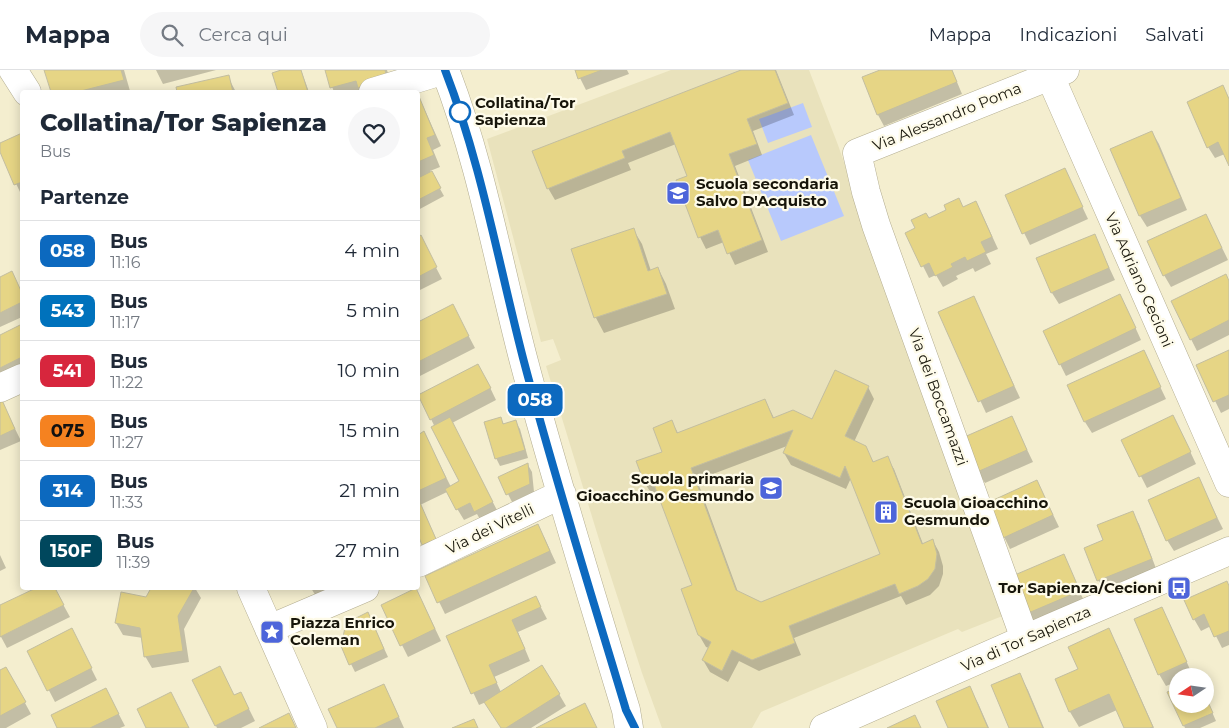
<!DOCTYPE html>
<html lang="it">
<head>
<meta charset="utf-8">
<style>
  body { margin:0; font-family:Montserrat,sans-serif; background:#f6f6f7; color:#1f2937; height:100vh; display:flex; flex-direction:column; font-size:19px; white-space:nowrap }
  * { box-sizing:border-box; margin:0 }
  p { font-size:16px; color:#747a83 }
  .icon { flex:none; width:28px; height:28px; fill:none; stroke:currentColor; stroke-width:2; stroke-linecap:round; stroke-linejoin:round }
  .map { position:relative; flex:1; overflow:hidden }
  .sheet { position:absolute; left:20px; top:20px; width:400px; height:500px; display:flex; flex-direction:column; background:#fff; border-radius:5px; box-shadow:0 2px 12px #0003 }
  .sheet>* { flex:none }
  .badge { padding:0 10px; border-radius:8px; font-size:18px; line-height:32px }
  .needle { width:32px; rotate:257deg }
  .controls { position:absolute; left:1169px; top:598px; display:grid; gap:10px }
  .controls a { display:grid; place-items:center; width:45px; height:45px; border-radius:50%; background:#fff; box-shadow:0 2px 12px #0003; font-size:25px }
  .map>.badge { position:absolute; translate:-50% -50%; box-shadow:0 0 0 2px #fff }
  h2 { padding:0 20px; font-size:19px; line-height:45px }
  .round { display:grid; place-items:center; flex:none; width:52px; height:52px; border-radius:26px; background:#f6f6f7 }
  .headline { display:flex; align-items:center; justify-content:space-between; height:85px; padding:0 20px }
  h1 { font-size:24px; font-weight:800; line-height:38px }
  ul { padding:0; list-style:none }
  li { display:flex; align-items:center; gap:15px; height:60px; padding:0 20px; border-top:1px solid #e0e1e3 }
  li div { flex:1 }
  li b { display:block; font-size:19px }
  li em { font-style:normal }
  li .badge { min-width:55px; font-weight:700; text-align:center }
  header { display:flex; align-items:center; gap:30px; box-sizing:border-box; height:70px; padding:0 25px; background:#fff; border-bottom:1px solid #e0e1e3 }
  header strong { font-size:24px }
  nav { display:flex; gap:28px; margin-inline-start:auto; font-size:18px }
  .search { width:350px; height:45px; background:#f6f6f7; display:flex; align-items:center; gap:12px; box-sizing:border-box; padding:0 18px; border-radius:28px; color:#747a83; font-size:19px }
  .map>svg:first-child { display:block }
  .built { fill:#e9e2bc }
  .green { fill:#b8c9fc }
  .shadow { fill:#0003; fill-rule:evenodd }
  .building { fill:#e6d585; stroke:#c3bea0; fill-rule:evenodd }
  .lines { fill:none; stroke-linecap:round; stroke-linejoin:round }
  .minor-casing { stroke:#b3ad91; stroke-width:29 }
  .minor { stroke:#fff; stroke-width:28 }
  .line-casing { stroke:#fff; stroke-width:11 }
  .line { stroke:#0c69bf; stroke-width:8 }
  .stop-dot { fill:#fff; stroke:#0c69bf; stroke-width:2.5 }
  .labels { text-anchor:middle; stroke-width:4.5; stroke-linejoin:round; paint-order:stroke }
  .stop-label { font-size:15px; font-weight:bold; fill:#17150a; stroke:#fefbe9; text-anchor:start }
  .street-label { font-size:15px; fill:#17150a; stroke:#fefbe9 }
  .poi-label { font-size:15px; font-weight:bold; fill:#17150a; stroke:#fefbe9; text-anchor:start }
</style>
</head>
<body>
<header>
<strong>Mappa</strong>
<div class="search"><svg class="icon" aria-label="search" viewBox="0 0 24 24"><circle cx="10" cy="10" r="6"/><path d="M15 15l6 6"/></svg>Cerca qui</div>
<nav><a>Mappa</a><a>Indicazioni</a><a>Salvati</a></nav>
</header>
<div class="map">
<svg width="1229" height="658" viewBox="0 0 1229 658">
  <rect width="100%" height="100%" fill="#f4eecf"/>
  <path class="built" d="M671,0H809L838,75L937,361L1005,545L962,562L958,559L761,642L752,658H662L642,603L601,476L546,296L561,290L553,269L541,272L487,69Z"/>
  <path class="green" d="M803,33L812,57L768,73L759,49Z
    M811,65L844,146L781,171L748,90Z"/>
  <path class="shadow" d="M46,0H124L130,21L52,22Z
    M156,0H216L163,14Z
    M285,0H301L309,22H279L273,4Z
    M326,0H387L393,21L389,22H334Z
    M576,0H627L629,4L586,20Z
    M745,0H776L794,45L753,61L762,85L735,96L768,182L735,195L724,172L706,179L700,167L688,106L676,74L628,93L631,100L555,130L548,118Z
    M883,0H952L962,24L884,56L878,45L863,8Z
    M228,7L236,22H179L178,18Z
    M1222,17L1229,28V93L1225,84L1215,88L1208,77Z
    M418,25L441,76L433,80L440,97L430,101L444,126L418,140Z
    M1152,62L1159,74L1187,140L1147,157L1140,146L1112,80Z
    M22,64V121L20,122L0,79V74Z
    M1065,100L1088,149L1030,175L1006,126Z
    M964,138L982,144L998,179L986,184L991,194L975,202L973,198L956,206L958,209L943,217L936,205L929,208L907,164L929,150Z
    M1206,145L1228,190L1171,217L1164,205Z
    M633,159L642,174L651,201L658,198L666,214L675,239L604,263L596,248L573,180Z
    M1094,165L1115,210L1059,234L1052,223Z
    M420,167L442,209L418,221V168Z
    M12,203L22,223V247L0,257V209Z
    M1229,212V265L1197,281L1191,269Z
    M974,228L1020,328L986,343L940,243Z
    M453,236L475,278L418,307V254Z
    M1126,237L1141,270L1066,306L1060,294Z
    M22,256V296L0,307V266Z
    M1143,281L1166,329L1092,363L1085,352Z
    M1229,282V339L1221,343L1198,296Z
    M485,307L496,330L452,353L499,444L482,453L477,444L464,450L447,422L420,435L442,481L430,486L418,462V366L424,363L451,417L461,412L431,349Z
    M868,317L874,329L854,372L865,377L874,393L887,388L894,399L923,474L933,471L939,482L943,496V504L939,516L930,525L906,535L901,526L794,568L801,585L759,601L739,591L728,612L710,602L703,590L709,578L706,577L699,565L694,516L659,424L653,426L646,415L638,392L664,383L672,352L678,363L765,330L774,348L813,351ZM787,376L784,383L791,395L846,419L851,408L881,485L761,533L738,522L697,410Z
    M2,332L21,371L0,380V333Z
    M500,348L504,354L515,351L520,359L528,388L500,396L496,388Z
    M1012,348L1033,392L985,413L978,402Z
    M1179,358L1196,394L1147,418L1123,371Z
    M528,395L532,402L534,422L512,432L508,424Z
    M1198,409L1223,459L1174,481L1167,470Z
    M1037,411L1059,457L1010,479L988,434Z
    M1132,443L1139,454L1157,501L1105,522L1098,510Z
    M544,467L556,493L445,544L427,507Z
    M0,485L6,498L0,501Z
    M1063,485L1085,533L1033,555L1027,544Z
    M1229,517V575L1222,578L1211,556L1201,561L1194,549Z
    M39,518H54L70,547L7,578L0,565V537Z
    M152,518H195L201,528L184,559L189,592L152,598L145,586L143,568L123,565L116,553L146,528Z
    M311,518H333L317,528Z
    M536,528L547,549L518,562L530,591L494,607L501,622L559,624L566,636L531,658H502L486,632L479,635L447,566Z
    M422,531L441,571L408,587L382,535Z
    M1168,550L1192,604L1187,606H1178V611L1166,616L1159,604Z
    M372,552L388,587L355,602L342,576Z
    M1108,560L1117,575L1154,658H1126L1117,640L1079,657L1070,642L1056,610L1079,600Z
    M78,572L97,610L55,632L29,582Z
    M6,598L31,644L6,658H0V602Z
    M1020,605L1028,620L1044,658H1010Z
    M194,610L234,626L247,635L255,651L241,658H217Z
    M969,618L978,633L989,658H949Z
    M1169,623L1178,634H1205V626L1216,651L1200,658H1185Z
    M390,627L404,658H338Z
    M112,631L125,656L120,658H58Z"/>
  <path class="building" d="M44,0H121L124,10L77,22H51Z
    M281,0H301L308,22H278L272,3Z
    M325,0H385L387,9L358,18L356,11L330,18Z
    M575,0H602L578,9Z
    M741,0H775L788,33L747,49L757,74L729,84L762,170L727,184L718,160L698,168L676,110L687,106L670,62L622,81L625,88L547,119L532,81Z
    M880,0H952L957,12L877,45L862,7Z
    M229,5L233,22H177L176,17Z
    M1223,15L1229,29V96L1218,72L1207,78L1187,32Z
    M418,24L435,65L427,68L434,85L418,92Z
    M1152,61L1181,128L1139,146L1110,79Z
    M22,63V112L14,115L0,82V73Z
    M1065,98L1083,137L1022,164L1005,125Z
    M432,101L441,118L418,130V108Z
    M959,128L963,137L976,131L992,167L981,172L986,182L967,191L965,187L951,194L953,197L935,206L929,193L921,197L905,163L915,158L911,150L926,143L929,148L946,140L944,135Z
    M1206,144L1222,178L1163,206L1147,171Z
    M634,158L648,201L658,197L667,224L594,248L571,179Z
    M1095,164L1109,198L1051,223L1036,188Z
    M421,165L437,197L418,207V167Z
    M12,201L22,223V232L0,243V207Z
    M1226,204L1229,211V250L1190,270L1171,231Z
    M1120,224L1136,258L1059,295L1043,261Z
    M974,226L1014,316L978,332L938,242Z
    M453,234L469,266L418,292V252Z
    M22,254V287L0,298V265Z
    M1144,280L1161,317L1084,352L1067,315Z
    M1229,280V325L1213,332L1196,295Z
    M478,294L491,318L430,350L418,325Z
    M835,300L869,316L845,366L866,376L873,392L888,386L922,474L933,469L937,484L935,499L928,509L918,516L899,524L895,514L789,556L795,573L752,590L732,580L722,601L702,590L711,572L698,565L681,519L692,515L653,412L645,415L636,391L662,382L653,358L672,350L677,363L765,329L773,348L793,340L812,349ZM793,360L783,383L840,408L845,396L880,484L761,532L736,520L691,398Z
    M2,330L15,359L0,366V331Z
    M1173,345L1191,382L1139,407L1121,370Z
    M1012,346L1027,380L977,402L962,368Z
    M450,347L493,432L474,442L470,433L456,440L445,419L459,411L431,357Z
    M501,347L503,354L516,350L525,380L495,389L484,352Z
    M424,361L446,408L418,421V365Z
    M528,393L530,414L506,425L498,407Z
    M1199,407L1217,448L1166,471L1148,430Z
    M1037,410L1053,445L1003,468L987,433Z
    M418,428L436,469L422,475L418,465Z
    M1133,441L1152,489L1097,511L1084,478L1103,470L1097,455Z
    M538,454L550,481L437,533L425,506Z
    M1064,484L1080,521L1026,544L1010,507Z
    M1227,511L1229,516V561L1214,567L1204,544L1193,550L1184,530Z
    M36,518H55L64,535L0,567V535Z
    M151,518H194L178,546L183,581L144,587L140,558L115,553L121,522L146,527Z
    M416,518L435,559L400,576L381,535Z
    M536,526L541,537L512,550L525,579L489,595L497,613L471,624L446,566Z
    M1162,537L1187,592L1158,605L1134,549Z
    M368,542L384,579L349,595L341,576L346,553Z
    M72,558L92,598L47,621L27,581Z
    M1109,558L1153,657L1150,658H1124L1109,624L1069,642L1055,609L1078,599L1068,577Z
    M542,595L560,624L506,658H501L484,632Z
    M220,596L234,625L241,622L249,639L215,656L192,610Z
    M6,597L26,632L0,646V600Z
    M1020,603L1043,658H1009L991,615Z
    M384,614L399,647L375,658H337L328,639Z
    M970,616L988,658H948L936,631Z
    M1178,617V634H1205V625L1213,643L1183,656L1167,622Z
    M106,618L119,644L90,658H57L51,645Z
    M171,622L189,658H146L137,639Z
    M585,633L597,658H536Z
    M289,643L296,658H259Z
    M915,645L921,658H887Z
    M474,649L478,658H452Z"/>
  <g class="lines">
    <g class="minor-casing">
      <path id="minor" d="M13,0L27,22
        M445,0C481,93 498,192 523,288C554,406 591,523 626,640L629,658
        M1050,6L1229,413
        M373,22L445,0
        M0,318L22,308
        M418,493L562,424
        M251,518L313,658
        M269,559L365,518
        M1025,569L876,155L866,122L857,83L1065,0
        M824,658L1050,558L1229,481"/>
    </g>
    <use href="#minor" class="minor"/>
  </g>
  <g class="lines">
    <g class="line-casing">
      <path id="line" d="M445,0C481,93 498,191 523,288C554,406 591,523 626,640L635,658"/>
    </g>
    <use href="#line" class="line"/>
  </g>
  <defs>
    <g id="school-square" transform="scale(1.25)"><rect x="-9" y="-9" width="18" height="18" rx="4" fill="#4d65da" stroke="#fefbe9"/><path d="M0-5L7-2L0 1L-7-2ZM-4 1L0 2.5L4 1V4Q0 6-4 4Z" fill="#fff"/></g>
    <g id="building-square" transform="scale(1.25)"><rect x="-9" y="-9" width="18" height="18" rx="4" fill="#4d65da" stroke="#fefbe9"/><path d="M-4-6H4V6H1V3H-1V6H-4ZM-2.5-4.3h1.7v1.8h-1.7ZM.8-4.3h1.7v1.8H.8ZM-2.5-1h1.7V.8h-1.7ZM.8-1h1.7V.8H.8Z" fill="#fff"/></g>
    <g id="bus-square" transform="scale(1.25)"><rect x="-9" y="-9" width="18" height="18" rx="4" fill="#4d65da" stroke="#fefbe9"/><path d="M-5-6H5V4H4V6H2V4H-2V6H-4V4H-5ZM-3.5-4V0h7V-4ZM-3.5 1.2v1.5H-2V1.2ZM2 1.2v1.5H3.5V1.2Z" fill="#fff"/></g>
    <g id="sight-square" transform="scale(1.25)"><rect x="-9" y="-9" width="18" height="18" rx="4" fill="#4d65da" stroke="#fefbe9"/><path d="M0-6L1.8-2.2L6-1.7L2.9 1.2L3.7 5.4L0 3.3L-3.7 5.4L-2.9 1.2L-6-1.7L-1.8-2.2Z" fill="#fff"/></g>
  </defs>
  <g fill-rule="evenodd">
    <use href="#school-square" x="678" y="123"/>
    <use href="#school-square" x="771" y="418"/>
    <use href="#building-square" x="886" y="442"/>
    <use href="#bus-square" x="1179" y="518"/>
    <use href="#sight-square" x="272" y="562"/>
  </g>
  <circle class="stop-dot" cx="460" cy="42" r="10"/>
  <g class="labels">
    <g class="stop-label">
      <text x="475" y="38">Collatina/Tor<tspan x="475" dy="17">Sapienza</tspan></text>
    </g>
    <g class="street-label">
      <text transform="translate(947 47) rotate(-22)" y="5">Via Alessandro Poma</text>
      <text transform="translate(1139 210) rotate(66)" y="5">Via Adriano Cecioni</text>
      <text transform="translate(938 327) rotate(70)" y="5">Via dei Boccamazzi</text>
      <text transform="translate(490 459) rotate(-26)" y="5">Via dei Vitelli</text>
      <text transform="translate(1026 569) rotate(-24)" y="5">Via di Tor Sapienza</text>
    </g>
    <g class="poi-label">
      <text x="696" y="119">Scuola secondaria<tspan x="696" dy="17">Salvo D'Acquisto</tspan></text>
      <text x="754" y="414" text-anchor="end">Scuola primaria<tspan x="754" dy="17">Gioacchino Gesmundo</tspan></text>
      <text x="904" y="438">Scuola Gioacchino<tspan x="904" dy="17">Gesmundo</tspan></text>
      <text x="1162" y="523" text-anchor="end">Tor Sapienza/Cecioni</text>
      <text x="290" y="558">Piazza Enrico<tspan x="290" dy="17">Coleman</tspan></text>
    </g>
  </g>
</svg>
<div class="controls">
<a><svg class="needle" viewBox="-14 -14 28 28"><path d="M0-13l5 13h-10z" fill="#e53935"/><path d="M0 13l5-13h-10z" fill="#747a83"/></svg></a>
</div>
<b class="badge" style="left:535px;top:330px;background:#0c69bf;color:#fff">058</b>
<section class="sheet">
<div class="headline"><div><h1>Collatina/Tor Sapienza</h1><p>Bus</p></div><a class="round"><svg class="icon" aria-label="heart" viewBox="0 0 24 24"><path d="M12 20l-8-8c-3-5 5-10 8-4 3-6 11-1 8 4z"/></svg></a></div>
<h2>Partenze</h2>
<ul>
<li><span class="badge" style="background:#0c69bf;color:#fff">058</span><div><b>Bus</b><p>11:16</p></div><em>4 min</em></li>
<li><span class="badge" style="background:#0072bc;color:#fff">543</span><div><b>Bus</b><p>11:17</p></div><em>5 min</em></li>
<li><span class="badge" style="background:#d7263d;color:#fff">541</span><div><b>Bus</b><p>11:22</p></div><em>10 min</em></li>
<li><span class="badge" style="background:#f58220;color:#111">075</span><div><b>Bus</b><p>11:27</p></div><em>15 min</em></li>
<li><span class="badge" style="background:#0c69bf;color:#fff">314</span><div><b>Bus</b><p>11:33</p></div><em>21 min</em></li>
<li><span class="badge" style="background:#00475d;color:#fff">150F</span><div><b>Bus</b><p>11:39</p></div><em>27 min</em></li>
</ul>
</section>
</div>
</body>
</html>
